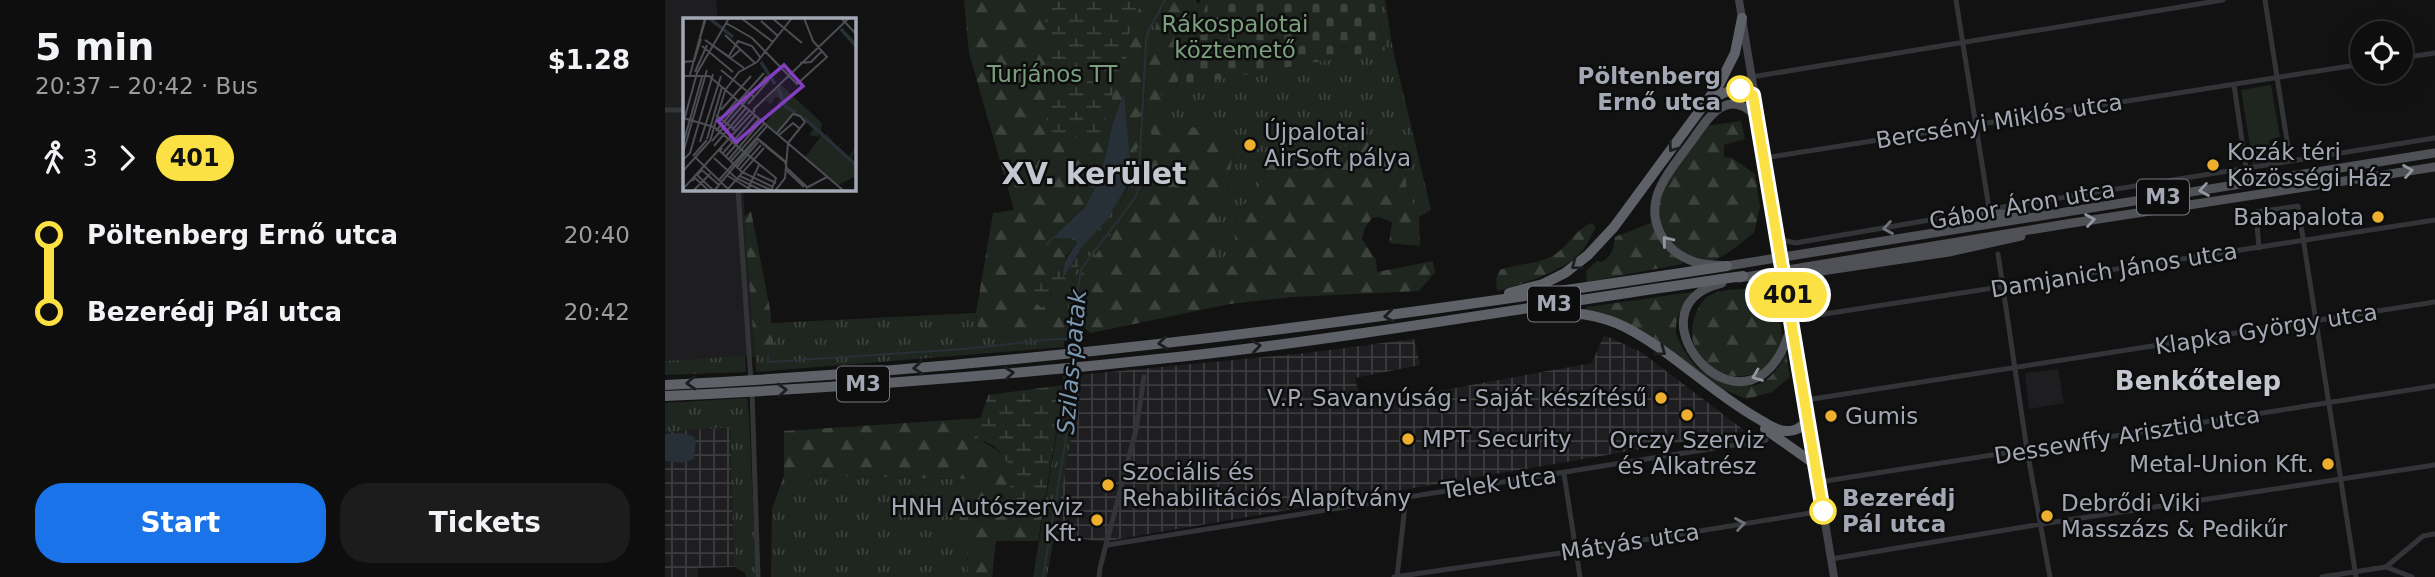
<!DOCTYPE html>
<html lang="en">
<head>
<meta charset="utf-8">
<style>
  body { margin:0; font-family:"DejaVu Sans",sans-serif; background:#1c1c1c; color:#f1f3f6; height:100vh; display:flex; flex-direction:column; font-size:26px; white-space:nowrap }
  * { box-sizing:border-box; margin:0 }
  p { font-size:23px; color:#9b9c9e }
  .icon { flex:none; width:38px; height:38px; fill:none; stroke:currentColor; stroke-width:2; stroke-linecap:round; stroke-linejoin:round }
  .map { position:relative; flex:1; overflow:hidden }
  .side { display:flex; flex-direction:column; background:#0e0e0e; width:665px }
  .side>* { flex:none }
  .badge { padding:0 14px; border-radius:23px; font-size:24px; line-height:46px }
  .controls { position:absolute; left:1685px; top:21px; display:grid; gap:14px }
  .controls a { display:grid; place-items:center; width:63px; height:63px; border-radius:50%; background:#0e0e0e; box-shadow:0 7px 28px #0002,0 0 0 2px #2e2e2e; font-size:35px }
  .map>.badge { position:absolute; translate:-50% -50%; box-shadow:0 0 0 4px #fff }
  .legs { display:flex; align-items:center; gap:10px; height:77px; padding:0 35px; font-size:23px }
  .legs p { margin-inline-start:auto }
  .head { display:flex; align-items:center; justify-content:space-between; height:119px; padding:0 35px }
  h1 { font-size:38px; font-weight:600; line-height:52px }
  .primary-button { display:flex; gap:14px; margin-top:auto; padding:14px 35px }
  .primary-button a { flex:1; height:80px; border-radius:28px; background:#1a73e8; color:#fff; font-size:28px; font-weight:600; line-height:80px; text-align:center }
  .primary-button a+a { background:#1c1c1c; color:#f1f3f6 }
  ul { padding:0 35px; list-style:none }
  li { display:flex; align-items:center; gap:24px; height:77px; font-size:26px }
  li i { display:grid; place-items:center; width:10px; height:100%; margin:0 9px; background:currentColor }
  li i::after { content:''; width:18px; height:18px; margin:-9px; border:5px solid; border-radius:50%; background:#0e0e0e }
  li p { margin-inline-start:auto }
  li:first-child i { background:linear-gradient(#0000 50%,currentColor 0) }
  li:last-child i { background:linear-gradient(currentColor 50%,#0000 0) }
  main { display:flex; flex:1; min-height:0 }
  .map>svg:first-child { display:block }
  .built { fill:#1e1e20 }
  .industrial { fill:url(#industrial-grid) }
  .grass { fill:url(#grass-tufts) }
  .forest { fill:url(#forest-firs) }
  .wetland { fill:url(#wetland-marsh) }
  .cemetery { fill:url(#cemetery-stones) }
  .green { fill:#1e261f }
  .water { fill:#283037 }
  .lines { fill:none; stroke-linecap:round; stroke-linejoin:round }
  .stream { stroke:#283037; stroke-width:2 }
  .minor { stroke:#333438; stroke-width:5 }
  .secondary { stroke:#414348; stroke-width:8 }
  .primary { stroke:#4f5157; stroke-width:9 }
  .motorway { stroke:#5f6169; stroke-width:10 }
  .oneway { stroke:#1d1e20 }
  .oneway2 { stroke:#9297a1 }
  .oneway3 { stroke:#71747c }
  .line-1-casing { stroke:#fff; stroke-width:16 }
  .line-1 { stroke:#fbe143; stroke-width:10 }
  .stop-1-dot { fill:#fff; stroke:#fbe143; stroke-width:3.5 }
  .poi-dot { fill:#efaf2e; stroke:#0d0d0e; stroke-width:2.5 }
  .labels { text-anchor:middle; stroke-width:5; stroke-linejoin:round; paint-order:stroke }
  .shield { fill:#0d0d0e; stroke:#767a82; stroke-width:2 }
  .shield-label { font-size:21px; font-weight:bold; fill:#a3a8b4 }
  .park-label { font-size:23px; fill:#7a9f7d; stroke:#0d0d0e }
  .stop-label { font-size:23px; font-weight:bold; fill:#a3a8b4; stroke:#0d0d0e; text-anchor:end }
  .street-label { font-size:23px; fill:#a3a8b4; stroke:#0d0d0e }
  .poi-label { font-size:23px; fill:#a3a8b4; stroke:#0d0d0e; text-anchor:start }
  .water-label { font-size:24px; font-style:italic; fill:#7a96af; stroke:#0d0d0e }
  .quarter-label { font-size:26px; font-weight:bold; fill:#c4c7d0; stroke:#0d0d0e }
  .district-label { font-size:30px; font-weight:bold; fill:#c4c7d0; stroke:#0d0d0e }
  .inset-river { fill:none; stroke:#283037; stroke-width:3.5 }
  .inset-road { fill:none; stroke:#4c4e53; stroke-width:2 }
  .view { fill:#813fbd; fill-opacity:0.15; stroke:#813fbd; stroke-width:3.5 }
  .inset-edge { fill:none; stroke:#a3a8b4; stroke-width:3.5 }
</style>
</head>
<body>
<main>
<section class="side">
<div class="head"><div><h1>5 min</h1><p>20:37 – 20:42 · Bus</p></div><b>$1.28</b></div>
<div class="legs"><svg class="icon" aria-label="walk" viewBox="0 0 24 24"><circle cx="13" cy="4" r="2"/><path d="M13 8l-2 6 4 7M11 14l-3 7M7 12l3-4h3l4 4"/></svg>3<svg class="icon" aria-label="forward" viewBox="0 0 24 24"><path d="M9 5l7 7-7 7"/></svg><b class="badge" style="background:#fbe143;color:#111">401</b></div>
<ul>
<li><i style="color:#fbe143"></i><b>Pöltenberg Ernő utca</b><p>20:40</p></li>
<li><i style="color:#fbe143"></i><b>Bezerédj Pál utca</b><p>20:42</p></li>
</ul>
<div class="primary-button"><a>Start</a><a>Tickets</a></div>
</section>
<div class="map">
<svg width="1770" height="577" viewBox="0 0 1770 577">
  <defs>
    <pattern id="industrial-grid" width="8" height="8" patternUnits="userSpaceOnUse" patternTransform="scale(1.75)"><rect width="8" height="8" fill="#1e1e20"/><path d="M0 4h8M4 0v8" fill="none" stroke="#3c3c3e"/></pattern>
    <pattern id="grass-tufts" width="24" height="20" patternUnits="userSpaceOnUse" patternTransform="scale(1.75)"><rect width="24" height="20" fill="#1e261f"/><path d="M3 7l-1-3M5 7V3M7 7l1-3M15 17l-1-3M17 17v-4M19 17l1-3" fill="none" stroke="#3c433d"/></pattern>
    <pattern id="forest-firs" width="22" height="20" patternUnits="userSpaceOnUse" patternTransform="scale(1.75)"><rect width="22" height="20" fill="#1e261f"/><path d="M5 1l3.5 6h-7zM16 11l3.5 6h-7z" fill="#3c433d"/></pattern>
    <pattern id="wetland-marsh" width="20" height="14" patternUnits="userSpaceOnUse" patternTransform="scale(1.75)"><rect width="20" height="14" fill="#1e261f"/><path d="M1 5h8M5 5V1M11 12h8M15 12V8" fill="none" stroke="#3c433d"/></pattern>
    <pattern id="cemetery-stones" width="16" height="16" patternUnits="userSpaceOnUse" patternTransform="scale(1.75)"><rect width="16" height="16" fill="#1e261f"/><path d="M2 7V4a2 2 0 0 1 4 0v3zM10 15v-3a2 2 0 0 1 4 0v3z" fill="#3c433d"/></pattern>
  </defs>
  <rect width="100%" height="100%" fill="#121213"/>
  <path class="built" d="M0,0H51L53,19H19V189H78L90,357L0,361Z
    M1393,369L1399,403L1364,409L1360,373Z"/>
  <path class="industrial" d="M939,335L976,352L1080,431L437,542L389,534L412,404L413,375L641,353L749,339L755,365L690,378L696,405L927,363Z
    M65,427L69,567L33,568V577H0V432Z"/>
  <path class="grass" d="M496,0H514L500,2L486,40L479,112L494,84L512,90L511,87L720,49L709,0H720L728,50L766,210L754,217L742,191L738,153L724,137L649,154L627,166L603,164L593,191L572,212L568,264L561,271L554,287L550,261L552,232L555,210L563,190L568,151L555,131L531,128L507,122L486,138L477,190L464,213L417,272L410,321L411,338L399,341V347L91,372L89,344L110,342L105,330L106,323L311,313L314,337L399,331L406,282L413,262L456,202L463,187L465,159L471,163L469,150L474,138L478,42L480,30Z
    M80,356L81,372L0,375V361Z
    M413,375L412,404L382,577H368L397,402L398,376Z
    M82,398L84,416L91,577H81L80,573L69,567L65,427L0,432V403Z
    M1067,434L1068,441L1032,447L1031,440Z
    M119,475L306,479L293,524L302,547L303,577H106L107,509Z"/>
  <path class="forest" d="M299,0H496L480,30L478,42L474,138L473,148L469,150L471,164L465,159L459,95L448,122L435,178L420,207L388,237L409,238L413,243L402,255L397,271H388L384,299L387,291L397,295L405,291L399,331L314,337L311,313L328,213L349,210L304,53Z
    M514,0H531L533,5L536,0H543L511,86L512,91L494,85L492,90L501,100L489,122H507L531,128L555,131L568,151L563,190L555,210L550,261L557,267L555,283L561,271L568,264L572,212L593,191L603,164L627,166L635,143L649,154L724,137L738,153L742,191L754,217L755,246L724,243L727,222L714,217L707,218L700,228L697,239L711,260L712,272L768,261L770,272L754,291L628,297L565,304L426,333L410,321L417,272L464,213L477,190L488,124L484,123L479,112L486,40L500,2Z
    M1076,121L1080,139L1059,145V157L1067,158L1090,174L1095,207L1089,233C1078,241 1066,252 1054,258C1022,271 987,234 992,203C997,178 1026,147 1041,126Z
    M86,211L106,314C105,328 111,340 107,354L99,351L94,345L89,344L79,217Z
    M988,222C991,239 1002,253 1018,261L1017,264L922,282L921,271L932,261L937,262C947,256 949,248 950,237Z
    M927,223L931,227C925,237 922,247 913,255C898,271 854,285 832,291L831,279L835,270C852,263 872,265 889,255C904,246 910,229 927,223Z
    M1108,282L1118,339C1114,346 1110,356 1105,362C1074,397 1013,363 1030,316C1033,309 1035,303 1041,298C1060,283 1089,295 1108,282Z
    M1027,292C1020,304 1009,318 1011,332C1012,341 1027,364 1034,369C1047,379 1082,391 1096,383C1108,377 1115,365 1121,354L1125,377L1107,392L1082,399L1054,388L1007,352L917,311L923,307Z
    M316,418L309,441L315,440C336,451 343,457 349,480L338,499L353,508L364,492L368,491L380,499L373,541H331L327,577H303L302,547L293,524L306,479L119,475V431Z"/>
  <path class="wetland" d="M371,0H478L465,29L459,78L450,88L437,131L425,137H395L381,127C383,93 391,27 371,0Z
    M463,184C451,225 412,248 405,291L397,295L387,291L377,308L364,298L368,281L388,271H397L399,278L418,246L442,220Z
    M399,385L380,499L368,492H364L353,508L341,513C333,502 343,491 349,480C345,463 330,436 308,441L323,395Z"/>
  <path class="cemetery" d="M543,0H709L720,50L511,87Z"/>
  <path class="green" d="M1606,85L1615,137L1604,140L1607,161L1588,164L1576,90Z"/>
  <path class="water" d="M459,93L465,159L463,184L442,220L418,246L398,279C396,264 404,254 412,243L409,238H387L420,207L435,178L448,122Z
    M16,433L28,436L31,441L29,459L19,463L0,461V434Z"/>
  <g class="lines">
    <path class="stream" d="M382,245L387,238
      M405,347L416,269L470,198L473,190L481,42L483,32L500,0
      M103,355V362L300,349L390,339H405
      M378,577L406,408L407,374"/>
    <path class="minor" d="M1291,0L1324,208
      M1600,0L1625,160
      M1736,58L1770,53
      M1086,77L1558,0
      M1569,85L1581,168
      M0,110H19
      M1099,158L1698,64
      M73,189L86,381
      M1307,212L1770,138
      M1114,239L1130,243L1294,215
      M1594,248L1591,212L1633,206L1691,577
      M1333,254L1362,450L1385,577
      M1127,319L1770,220
      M87,391L93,577
      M1141,400L1770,302
      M899,474L915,577
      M1154,482L1770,386
      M442,545L1101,440
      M1166,559L1376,524L1770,465
      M1721,567L1747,577
      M434,577L435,568L471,430L479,377
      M729,577L910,551L1158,511
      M732,577L741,497
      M1657,577L1721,567L1758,536L1770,534"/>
    <path class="secondary" d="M1074,0L1169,577"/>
    <path class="primary" d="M1092,117C1083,108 1072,100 1059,106C1043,113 1031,137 1020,150C1012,161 1002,173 996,186C980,218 997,251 1030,262C1040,266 1051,264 1062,266L1770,153
      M1291,216L1360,213
      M1074,278L1401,224L1770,167
      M1057,283C952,308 1090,465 1127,323
      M1123,294L1132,278L1143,273L1284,252L1356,236"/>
    <path class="motorway" d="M1045,101C1058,92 1074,84 1088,95
      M844,293L878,284L900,273L923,255L949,227L1055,83L1070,53L1077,18
      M876,313C905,311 934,314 960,327C1007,351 1046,392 1092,418C1101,423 1110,431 1121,431C1131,432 1137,426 1144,420
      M0,385C356,368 709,320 1062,266
      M0,396C174,388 348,375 522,356C708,335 892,302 1078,276
      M1100,429L1151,465"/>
  </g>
  <defs><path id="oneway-chevron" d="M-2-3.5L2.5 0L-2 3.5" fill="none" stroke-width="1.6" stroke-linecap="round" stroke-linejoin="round" transform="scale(1.75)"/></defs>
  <g class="oneway">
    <use href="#oneway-chevron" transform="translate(1008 147) rotate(126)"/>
    <use href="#oneway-chevron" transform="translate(911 265) rotate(143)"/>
    <use href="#oneway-chevron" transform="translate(724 316) rotate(173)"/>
    <use href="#oneway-chevron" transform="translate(498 343) rotate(174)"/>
    <use href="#oneway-chevron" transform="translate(591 346) rotate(-8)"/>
    <use href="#oneway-chevron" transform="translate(996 351) rotate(36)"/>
    <use href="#oneway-chevron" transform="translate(253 368) rotate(175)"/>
    <use href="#oneway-chevron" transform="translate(344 373) rotate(-6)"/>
    <use href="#oneway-chevron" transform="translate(26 383) rotate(177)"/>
    <use href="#oneway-chevron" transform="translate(117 390) rotate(-3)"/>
  </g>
  <g class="oneway2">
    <use href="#oneway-chevron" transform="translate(1743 171) rotate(-9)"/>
    <use href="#oneway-chevron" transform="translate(1539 190) rotate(171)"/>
    <use href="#oneway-chevron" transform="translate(1425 220) rotate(-9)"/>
    <use href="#oneway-chevron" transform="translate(1002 241) rotate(-129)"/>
    <use href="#oneway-chevron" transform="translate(1092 376) rotate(159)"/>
  </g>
  <g class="oneway3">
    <use href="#oneway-chevron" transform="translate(1223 228) rotate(171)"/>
    <use href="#oneway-chevron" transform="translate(1075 524) rotate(-9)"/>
  </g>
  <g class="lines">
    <g class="line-1-casing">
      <path id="line-1" d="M1075,89L1088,95L1158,511"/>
    </g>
    <use href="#line-1" class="line-1"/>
  </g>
  <g class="stop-1-dot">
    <circle cx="1075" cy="89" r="12"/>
    <circle cx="1158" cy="511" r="12"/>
  </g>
  <g class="poi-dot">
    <circle cx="585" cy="145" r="7"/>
    <circle cx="1548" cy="165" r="7"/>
    <circle cx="1713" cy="217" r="7"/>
    <circle cx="996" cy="398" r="7"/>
    <circle cx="1022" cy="415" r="7"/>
    <circle cx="1166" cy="416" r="7"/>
    <circle cx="743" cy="439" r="7"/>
    <circle cx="1663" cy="464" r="7"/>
    <circle cx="443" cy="485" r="7"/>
    <circle cx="1382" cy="516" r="7"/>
    <circle cx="432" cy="520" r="7"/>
  </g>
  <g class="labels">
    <g class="shield">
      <rect x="1472" y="179.5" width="52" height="35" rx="5"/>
      <rect x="863" y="286.5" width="52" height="35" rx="5"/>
      <rect x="172" y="366.5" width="52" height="35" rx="5"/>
    </g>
    <g class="shield-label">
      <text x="1498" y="204">M3</text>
      <text x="889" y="311">M3</text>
      <text x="198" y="391">M3</text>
    </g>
    <g class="park-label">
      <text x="570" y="32">Rákospalotai<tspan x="570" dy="26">köztemető</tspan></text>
      <text x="387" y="82">Turjános TT</text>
    </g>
    <g class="stop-label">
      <text x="1056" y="84">Pöltenberg<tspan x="1056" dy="26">Ernő utca</tspan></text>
      <text x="1177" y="506" text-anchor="start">Bezerédj<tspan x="1177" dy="26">Pál utca</tspan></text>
    </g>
    <g class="street-label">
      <text transform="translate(1334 121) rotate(-9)" y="8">Bercsényi Miklós utca</text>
      <text transform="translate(1357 205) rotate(-10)" y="8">Gábor Áron utca</text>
      <text transform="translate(1449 270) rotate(-9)" y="8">Damjanich János utca</text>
      <text transform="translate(1601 329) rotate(-9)" y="8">Klapka György utca</text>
      <text transform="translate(1462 435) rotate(-9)" y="8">Dessewffy Arisztid utca</text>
      <text transform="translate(834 483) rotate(-8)" y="8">Telek utca</text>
      <text transform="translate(965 542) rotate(-9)" y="8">Mátyás utca</text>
    </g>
    <g class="poi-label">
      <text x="599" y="140">Újpalotai<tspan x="599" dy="26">AirSoft pálya</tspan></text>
      <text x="1562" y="160">Kozák téri<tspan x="1562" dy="26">Közösségi Ház</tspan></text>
      <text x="1699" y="225" text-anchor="end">Babapalota</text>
      <text x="982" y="406" text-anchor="end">V.P. Savanyúság - Saját készítésű</text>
      <text x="1180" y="424">Gumis</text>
      <text x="757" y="447">MPT Security</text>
      <text x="1022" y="448" text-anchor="middle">Orczy Szerviz<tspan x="1022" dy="26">és Alkatrész</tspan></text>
      <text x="1649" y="472" text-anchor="end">Metal-Union Kft.</text>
      <text x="457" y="480">Szociális és<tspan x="457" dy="26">Rehabilitációs Alapítvány</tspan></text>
      <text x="1396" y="511">Debrődi Viki<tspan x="1396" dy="26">Masszázs &amp; Pedikűr</tspan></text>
      <text x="418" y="515" text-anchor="end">HNH Autószerviz<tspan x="418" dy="26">Kft.</tspan></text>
    </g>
    <g class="water-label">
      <text transform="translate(407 362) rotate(-85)" y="8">Szilas-patak</text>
    </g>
    <g class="quarter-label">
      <text x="1533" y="390">Benkőtelep</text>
    </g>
    <g class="district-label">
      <text x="429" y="184">XV. kerület</text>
    </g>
  </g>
  <g transform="translate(18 18)">
    <rect width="173" height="173" fill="#121213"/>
    <path d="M111,94L130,104L143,118L147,113L144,120L166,139L173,128L168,141L173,149L167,143L153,165L147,160L155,131L135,113L136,119L126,117L132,109Z" fill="#1e261f"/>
    <path d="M97,66L139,105L138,114L100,88L97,80L92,79L88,86L83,83ZM139,117L147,119L152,129L159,125L154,131L173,149V158L155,167L122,139Z" fill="#1e261f"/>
    <path d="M98,81L110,95L94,114L83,105Z" fill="#1e261f"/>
    <path class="inset-river" d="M26,0L50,19M158,11L174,29M78,44L92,66M95,70L102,88L113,95M121,100L174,148"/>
    <path class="inset-road" d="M58,0L90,24M89,0L119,25M158,0L174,17M78,3L95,18M43,5L69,20L114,66L144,39L130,23L121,0M42,17L72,45M22,22L61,50M22,22L48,40L58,31M19,28L50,54M14,30L23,0M46,38L55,23L69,28L77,39M0,44L11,43L18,21M117,45L128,44L139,33M38,52L71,79M12,54L24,27M7,57L22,0M0,58H26L161,173M43,71L56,54L74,44L109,0M56,83L81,55M60,86L84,58M65,86L86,62M38,92L68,58M70,92L166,0M33,97L52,112M0,100L31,109L93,160L88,173M37,102L54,82M0,106L14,55L46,0M49,112L66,93M33,113L57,85M94,115L110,96L117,98L122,104L105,125M96,117L110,105L116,110M74,120L103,144M24,121L39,69M29,123L60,87M17,124L38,58M0,126L19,59M31,128L63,90M39,130L37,133L59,154L90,169M0,135L24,52M40,135L73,97M10,138L24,122M43,138L76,101M13,140L45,171M31,140L53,160L80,173M46,141L79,102M0,142L7,135L30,56M48,143L82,105M54,149L75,124M57,151L78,127M105,151L124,169M0,153L27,123L42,73M74,156L93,165M45,158L70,173M57,158L88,172M36,162L85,107M9,163L12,160L26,173M123,170L144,159M0,171L72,92M45,171L81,130M10,173L27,156M31,173L14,157L19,152L36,167M31,173L74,121L102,144L105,154L121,169M64,173L76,147M92,173L102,160L105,125"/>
    <path class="view" d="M101,47L120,68L53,124L35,103Z"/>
    <rect width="173" height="173" class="inset-edge"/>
  </g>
</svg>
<div class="controls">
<a><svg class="icon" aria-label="locate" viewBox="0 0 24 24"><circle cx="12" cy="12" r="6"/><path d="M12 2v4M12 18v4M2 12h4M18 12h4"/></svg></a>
</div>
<b class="badge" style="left:1123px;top:295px;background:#fbe143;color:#111">401</b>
</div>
</main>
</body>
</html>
